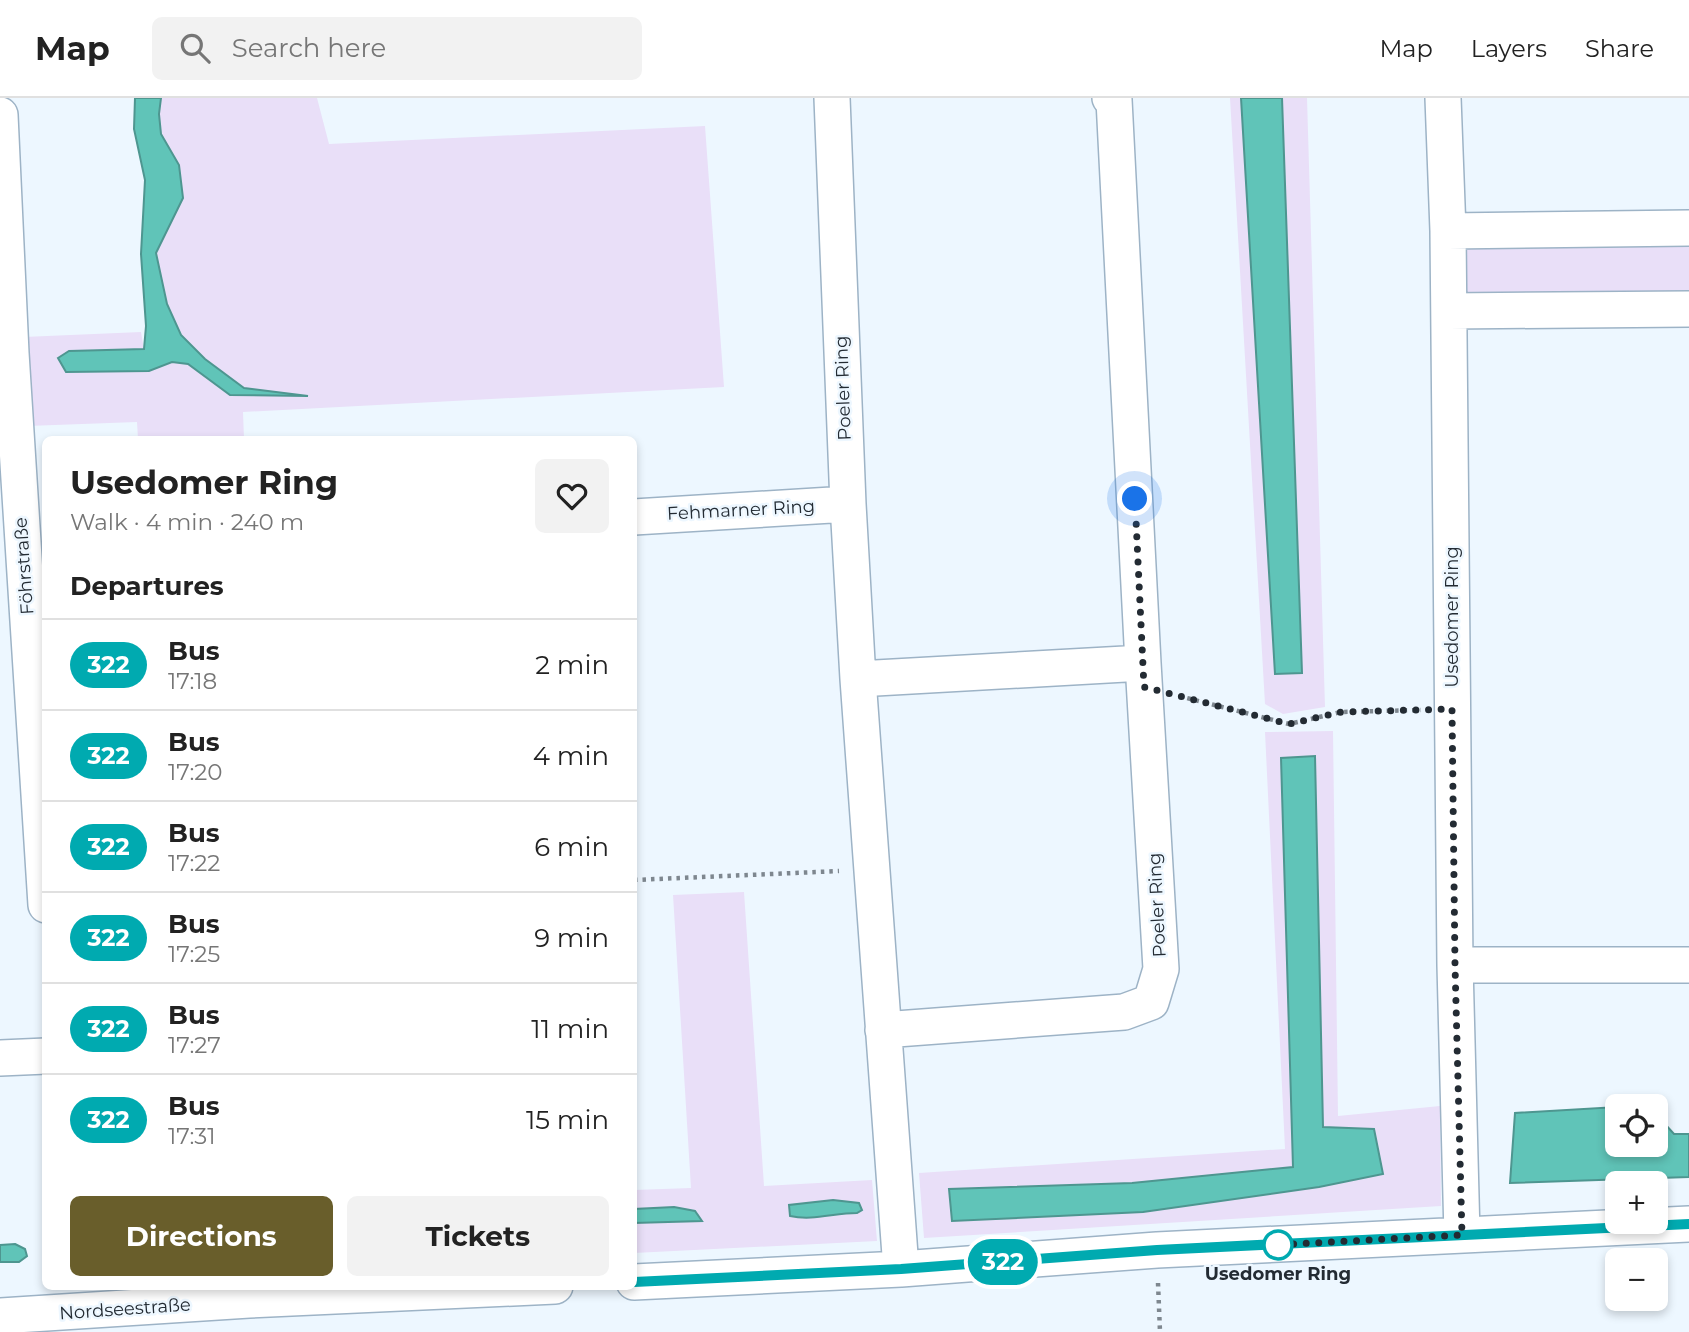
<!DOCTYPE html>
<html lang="en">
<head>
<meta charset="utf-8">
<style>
  body { margin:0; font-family:Montserrat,sans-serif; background:#f2f2f2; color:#222; height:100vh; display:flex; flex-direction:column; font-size:26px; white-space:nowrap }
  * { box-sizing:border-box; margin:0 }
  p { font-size:23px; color:#767676 }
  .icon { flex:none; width:38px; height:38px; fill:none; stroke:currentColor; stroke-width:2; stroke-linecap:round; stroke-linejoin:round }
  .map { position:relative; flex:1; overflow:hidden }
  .details { position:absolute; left:42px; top:338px; width:595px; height:854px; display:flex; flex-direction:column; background:#fff; border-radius:10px; box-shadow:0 4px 10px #0003 }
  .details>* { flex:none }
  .badge { padding:0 14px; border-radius:23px; font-size:24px; line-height:46px }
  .buttons { position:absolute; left:1605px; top:996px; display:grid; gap:14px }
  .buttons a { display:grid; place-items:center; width:63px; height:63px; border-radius:10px; background:#fff; box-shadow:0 4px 10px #0003; font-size:35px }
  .you { position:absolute; width:35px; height:35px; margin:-18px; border:5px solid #fff; border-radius:50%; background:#1a73e8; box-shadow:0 0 0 10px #1a73e833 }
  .map>.badge { position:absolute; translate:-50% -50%; box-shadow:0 0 0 4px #fff }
  h2 { padding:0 28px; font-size:26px; line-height:63px }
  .round { display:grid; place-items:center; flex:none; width:74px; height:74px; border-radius:10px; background:#f2f2f2 }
  .overview { display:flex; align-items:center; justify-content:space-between; height:119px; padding:0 28px }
  h1 { font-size:33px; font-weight:700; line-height:52px }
  .button { display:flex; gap:14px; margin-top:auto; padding:14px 28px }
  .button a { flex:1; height:80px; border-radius:10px; background:#695e2b; color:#fff; font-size:28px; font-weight:700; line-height:80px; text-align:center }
  .button a+a { background:#f2f2f2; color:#222 }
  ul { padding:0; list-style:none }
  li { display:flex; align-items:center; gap:21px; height:91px; padding:0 28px; border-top:2px solid #e0e0e0 }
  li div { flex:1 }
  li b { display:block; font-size:26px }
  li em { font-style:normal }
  li .badge { min-width:77px; font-weight:700; text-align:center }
  header { display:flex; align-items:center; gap:42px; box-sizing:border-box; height:98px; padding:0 35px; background:#fff; border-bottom:2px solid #e0e0e0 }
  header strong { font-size:33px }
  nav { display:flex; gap:38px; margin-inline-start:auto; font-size:24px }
  .search { width:490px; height:63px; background:#f2f2f2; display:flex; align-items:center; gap:18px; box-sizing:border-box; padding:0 24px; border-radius:10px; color:#767676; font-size:26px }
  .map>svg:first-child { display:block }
  .green { fill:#e9dff8; fill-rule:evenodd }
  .water { fill:#60c4b8; stroke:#4e9690; stroke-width:2 }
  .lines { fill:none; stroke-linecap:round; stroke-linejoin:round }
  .street-casing { stroke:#9db3c6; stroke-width:38 }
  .path { stroke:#7e878f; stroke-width:4.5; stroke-dasharray:3.5 5; stroke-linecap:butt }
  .street { stroke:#fff; stroke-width:35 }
  .line-casing { stroke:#fff; stroke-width:16 }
  .line { stroke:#00aab0; stroke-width:10 }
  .walk { stroke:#232b33; stroke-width:7; stroke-dasharray:0 12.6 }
  .stop-dot { fill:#fff; stroke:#00aab0; stroke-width:3.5 }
  .labels { text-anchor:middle; stroke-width:5; stroke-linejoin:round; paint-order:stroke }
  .street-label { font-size:18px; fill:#232b33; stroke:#edf7ff }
  .stop-label { font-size:18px; font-weight:bold; fill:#232b33; stroke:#edf7ff }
</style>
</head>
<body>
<header>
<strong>Map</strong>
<div class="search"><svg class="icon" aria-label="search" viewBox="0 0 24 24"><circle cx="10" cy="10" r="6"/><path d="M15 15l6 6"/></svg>Search here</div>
<nav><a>Map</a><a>Layers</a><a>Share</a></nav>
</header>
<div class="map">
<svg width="1689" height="1234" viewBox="0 0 1689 1234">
  <rect width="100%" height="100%" fill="#edf7ff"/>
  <path class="green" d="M161,0H317L329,46L705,28L724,289L243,314L244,341H138L137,324L0,329V240L141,234L144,252L69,253L149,273L172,264L188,266L230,297H299L244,290L205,261L181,237L167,206L156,155L183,100L179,67L161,36L159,16Z
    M1230,0H1307L1325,609L1283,616L1265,606Z
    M1469,149H1689V198L1464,202L1462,160Z
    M1333,633L1338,1018L1440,1008L1441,1108L924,1140L919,1075L1285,1051L1265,634Z
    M744,794L764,1088L872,1082L877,1143L634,1155V1125L653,1124L695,1113L674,1110L634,1111V1092L691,1090L673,797ZM833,1102L849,1105L845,1115L819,1119L789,1107Z"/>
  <path class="water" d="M135,0H161L159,16L161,36L179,67L183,100L156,155L167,206L181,237L205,261L244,290L308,298L230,297L188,266L172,264L149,273L66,274L58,260L69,253L144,251L146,228L141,156L145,82L134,31Z
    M1241,0H1282L1302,575L1275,576Z
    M1315,658L1323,1029L1374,1031L1383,1076L1319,1089L1143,1114L952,1123L949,1091L1132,1085L1293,1069L1281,660Z
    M1617,1009V1046H1656V1016L1674,1036H1689V1079L1510,1085L1515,1015Z
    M833,1102L859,1105L862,1112L857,1115C834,1115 813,1123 790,1118L789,1107Z
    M674,1109L695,1113L702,1123L634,1125V1111Z
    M15,1146L25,1151L27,1158L19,1164H0V1147Z"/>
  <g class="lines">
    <g class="street-casing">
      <path id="street" d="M832,0L848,406L858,581L901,1171
        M1443,0L1448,133
        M0,17L11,255L46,807
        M1449,213L1689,211
        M634,419L848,406
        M858,581L1143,565
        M1455,867H1689
        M883,932L1124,914L1151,904L1161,871L1143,565L1114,2L1110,0
        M0,960L46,958
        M1462,1137L1455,867L1448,133L1689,130
        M634,1184L901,1171L1157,1152L1689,1126
        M0,1218L249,1202L555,1188"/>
    </g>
    <path class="path" d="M1179,598L1289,626L1341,614L1421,612
      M634,782L839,773
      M1158,1185L1160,1234"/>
    <use href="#street" class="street"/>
  </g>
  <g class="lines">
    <g class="line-casing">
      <path id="line" d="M634,1184L901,1171L1157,1152L1689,1126"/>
    </g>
    <use href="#line" class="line"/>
    <path class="walk" d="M1135,401L1144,589L1289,626L1341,614L1452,611L1455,867L1462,1137L1275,1147H1278"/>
  </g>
  <circle class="stop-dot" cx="1278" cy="1147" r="14"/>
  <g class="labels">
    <g class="street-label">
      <text transform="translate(843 290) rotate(-92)" y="6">Poeler Ring</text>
      <text transform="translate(741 412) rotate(-3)" y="6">Fehmarner Ring</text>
      <text transform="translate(24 468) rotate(-94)" y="6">Föhrstraße</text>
      <text transform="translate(1452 519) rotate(-90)" y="6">Usedomer Ring</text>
      <text transform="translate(1157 807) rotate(-93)" y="6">Poeler Ring</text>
      <text transform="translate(125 1211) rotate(-4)" y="6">Nordseestraße</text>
    </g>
    <g class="stop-label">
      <text x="1278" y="1182">Usedomer Ring</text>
    </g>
  </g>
</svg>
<div class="buttons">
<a><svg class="icon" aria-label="locate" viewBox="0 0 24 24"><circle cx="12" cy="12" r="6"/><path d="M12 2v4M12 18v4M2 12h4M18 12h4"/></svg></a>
<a>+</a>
<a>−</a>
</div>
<div class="you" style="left:1135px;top:401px"></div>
<b class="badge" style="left:1003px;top:1164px;background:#00aab0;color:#fff">322</b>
<section class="details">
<div class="overview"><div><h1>Usedomer Ring</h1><p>Walk · 4 min · 240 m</p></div><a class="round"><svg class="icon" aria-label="heart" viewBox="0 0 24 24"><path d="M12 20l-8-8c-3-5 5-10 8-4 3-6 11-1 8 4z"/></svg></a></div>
<h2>Departures</h2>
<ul>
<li><span class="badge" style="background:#00aab0;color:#fff">322</span><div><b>Bus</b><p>17:18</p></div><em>2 min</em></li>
<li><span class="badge" style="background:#00aab0;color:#fff">322</span><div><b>Bus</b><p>17:20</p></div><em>4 min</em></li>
<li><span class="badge" style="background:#00aab0;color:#fff">322</span><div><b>Bus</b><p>17:22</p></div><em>6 min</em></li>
<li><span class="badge" style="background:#00aab0;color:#fff">322</span><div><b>Bus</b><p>17:25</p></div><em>9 min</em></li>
<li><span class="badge" style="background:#00aab0;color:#fff">322</span><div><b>Bus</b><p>17:27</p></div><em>11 min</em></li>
<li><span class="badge" style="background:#00aab0;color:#fff">322</span><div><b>Bus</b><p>17:31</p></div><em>15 min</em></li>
</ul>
<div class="button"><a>Directions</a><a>Tickets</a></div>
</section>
</div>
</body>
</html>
